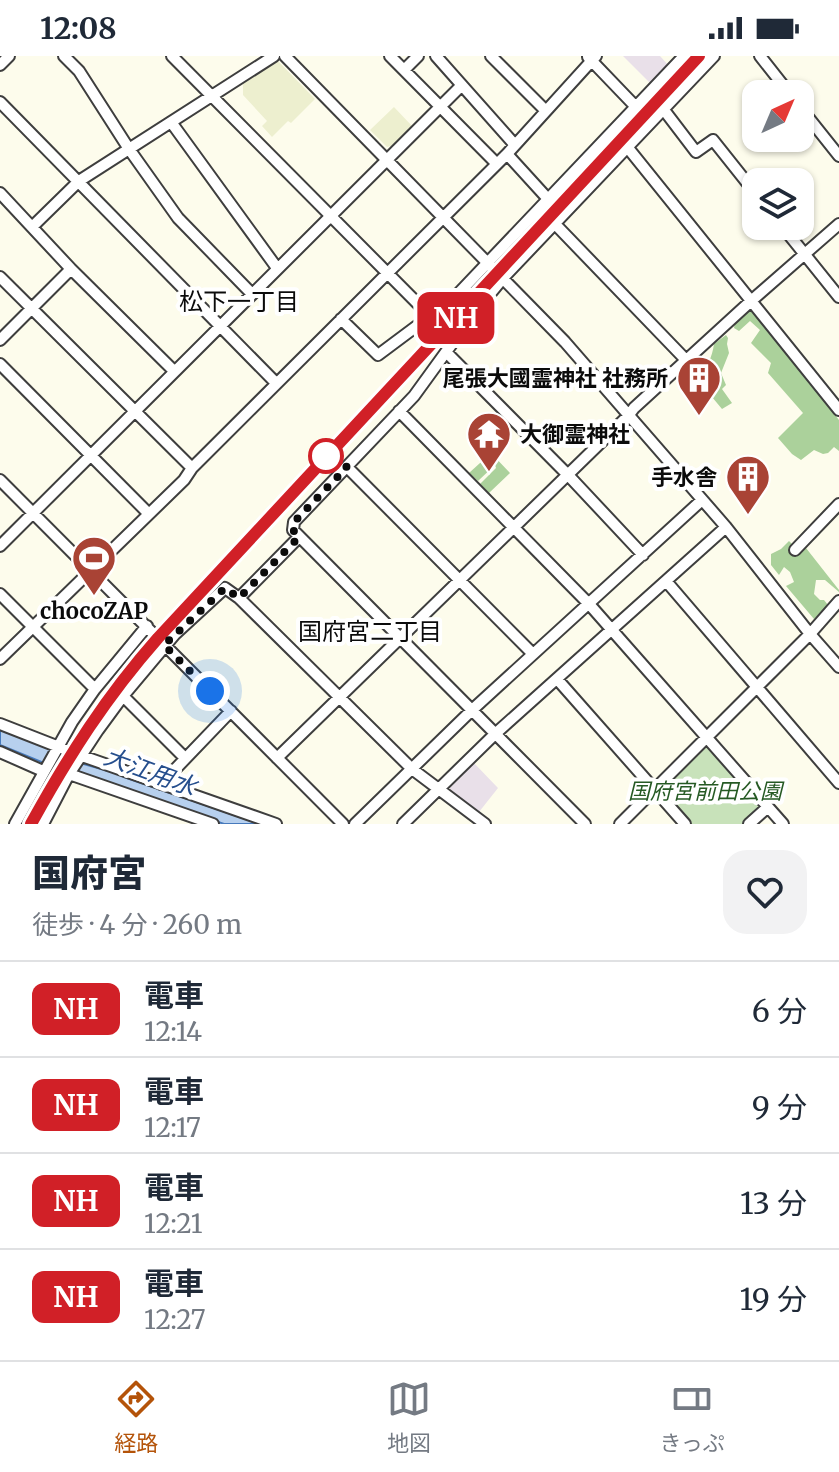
<!DOCTYPE html>
<html lang="ja">
<head>
<meta charset="utf-8">
<style>
  body { margin:0; font-family:Merriweather,"Noto Sans JP",serif; background:#f2f2f3; color:#1f2937; height:100vh; display:flex; flex-direction:column; font-size:30px; white-space:nowrap }
  * { box-sizing:border-box; margin:0 }
  p { font-size:26px; color:#747a83 }
  .icon { flex:none; width:44px; height:44px; fill:none; stroke:currentColor; stroke-width:2; stroke-linecap:round; stroke-linejoin:round }
  .map { position:relative; height:768px; overflow:hidden }
  .side { display:flex; flex-direction:column; background:#fff; flex:1 }
  .side>* { flex:none }
  .badge { padding:0 16px; border-radius:12px; font-size:28px; line-height:52px }
  .needle { width:52px; rotate:44deg }
  .fabs { position:absolute; left:742px; top:24px; display:grid; gap:16px }
  .fabs a { display:grid; place-items:center; width:72px; height:72px; border-radius:16px; background:#fff; box-shadow:0 2px 6px #0004; font-size:40px }
  .you { position:absolute; width:40px; height:40px; margin:-20px; border:6px solid #fff; border-radius:50%; background:#1a73e8; box-shadow:0 0 0 12px #1a73e833 }
  .map>.badge { position:absolute; translate:-50% -50%; box-shadow:0 0 0 4px #fff }
  .round { display:grid; place-items:center; flex:none; width:84px; height:84px; border-radius:24px; background:#f2f2f3 }
  .summary { display:flex; align-items:center; justify-content:space-between; height:136px; padding:0 32px }
  h1 { font-size:38px; font-weight:800; line-height:60px }
  ul { padding:0; list-style:none }
  li { display:flex; align-items:center; gap:24px; height:96px; padding:0 32px; border-top:2px solid #e0e1e3 }
  li div { flex:1 }
  li b { display:block; font-size:30px }
  li em { font-style:normal }
  li .badge { min-width:88px; font-weight:700; text-align:center }
  .status { display:flex; justify-content:space-between; align-items:center; height:56px; padding:0 40px; background:#fff; direction:ltr }
  .status svg { height:22px; fill:currentColor }
  .tab-bar { display:flex; justify-content:space-around; align-items:center; height:112px; border-top:2px solid #e0e1e3; background:#fff; font-size:22px; color:#747a83 }
  .tab-bar a { display:grid; justify-items:center; gap:4px }
  .tab-bar .selected { color:#b45309 }
  .map>svg:first-child { display:block }
  .industrial { fill:#e9e0e9 }
  .farmland { fill:#edefcf }
  .green { fill:#c8e2ba }
  .forest { fill:#abd19b }
  .water { fill:#b7d0ee; stroke:#477abc; stroke-width:2 }
  .lines { fill:none; stroke-linecap:round; stroke-linejoin:round }
  .minor-casing { stroke:#3e3e3e; stroke-width:14 }
  .minor { stroke:#fff; stroke-width:10 }
  .rail { stroke:#a94335; stroke-width:3 }
  .line-casing { stroke:#fff; stroke-width:18 }
  .line { stroke:#d12027; stroke-width:12 }
  .walk { stroke:#0b0b0b; stroke-width:8; stroke-dasharray:0 14.4 }
  .stop-dot { fill:#fff; stroke:#d12027; stroke-width:4 }
  .labels { text-anchor:middle; stroke-width:8; stroke-linejoin:round; paint-order:stroke }
  .poi-label { font-size:22px; font-weight:bold; fill:#0b0b0b; stroke:#fff; text-anchor:end }
  .park-label { font-size:22px; font-style:italic; fill:#265a24; stroke:#fff }
  .neighbourhood-label { font-size:24px; fill:#0b0b0b; stroke:#fff }
  .water-label { font-size:24px; font-style:italic; fill:#254e8d; stroke:#fff }
</style>
</head>
<body>
<div class="status"><b>12:08</b><svg viewBox="0 0 49 12"><path d="M0 12V9h3v3zM5 12V6h3v6zM10 12V3h3v9zM15 12V0h3v12zM26 1h20v11H26zM47 4h2v5h-2z"/></svg></div>
<div class="map">
<svg width="839" height="768" viewBox="0 0 839 768">
  <rect width="100%" height="100%" fill="#fdfcec"/>
  <path class="industrial" d="M623,0H660L670,11L653,30Z
    M473,706L498,732L479,756L450,733L449,729Z"/>
  <path class="farmland" d="M273,5H278L315,43L291,67L288,65L272,81L262,70L267,65L243,39V25Z
    M394,51L412,70L391,90L387,91L370,74Z"/>
  <path class="green" d="M704,689L708,690L760,748V753L742,768H690L663,736L662,731Z"/>
  <path class="forest" d="M748,254H752L839,364V395L834,391L828,397L823,398L814,394L801,404L792,398L778,382L803,357L768,317L771,307L751,287L760,274L750,265L739,275L734,272L735,266Z
    M726,279L728,282L727,288L729,297L721,317L726,329L722,333L732,347L722,353L712,341L713,336C699,314 711,310 714,288Z
    M491,397L510,417L489,437L480,428L496,412L495,409L478,425L469,417Z
    M789,485L793,489V493L799,497L806,492L839,534V536L825,524H816L814,538L820,544H824L828,549L814,563L786,530L794,526L790,516L784,511L779,519L771,509V498L781,493Z"/>
  <path class="water" d="M0,673L74,703L73,705L119,718L124,721L260,768H224L75,717L66,716L0,689Z"/>
  <g class="lines">
    <g class="minor-casing">
      <path id="minor" d="M64,0L79,15L129,93L178,162L252,238
        M172,0L430,260
        M285,0L565,286L726,471L810,578L839,611
        M390,0L497,108
        M436,0L515,89
        M491,0L546,55
        M760,0L790,38
        M588,1L636,51
        M0,9L9,0
        M404,14L418,0
        M0,46L276,327
        M800,51L839,100
        M664,54L696,96L713,84L756,138
        M171,66L277,212
        M628,92L839,354
        M507,98L548,143
        M0,137L71,213L174,315
        M555,168L686,304
        M782,170L839,241
        M32,171L79,125L274,0
        M0,221L192,412
        M341,263L378,299L449,246L457,239L684,0
        M0,284L71,213
        M446,296L568,419L643,499
        M0,308L149,458
        M399,355L589,548L783,768
        M347,411L533,598
        M0,424L343,768
        M299,481L239,542L412,713L485,768
        M0,490L461,30
        M795,494L839,448
        M666,525L839,727
        M0,538L95,633
        M0,603L184,424L192,412L507,98L596,0
        M557,623L685,768
        M123,640L185,702
        M0,668L82,700L276,768
        M0,696L43,715
        M277,702L628,360L634,352L751,245L839,168
        M69,718L213,768
        M161,728L231,655
        M15,768L72,666L95,633L147,570
        M43,768L69,718L98,674L123,640L175,578L225,532L239,542
        M355,768L472,654L702,444
        M403,768L495,678L726,471
        M585,768L293,474L294,466L414,340L475,256L503,222L714,0
        M620,768L810,578L839,545
        M749,768L768,751"/>
    </g>
    <use href="#minor" class="minor"/>
    <path class="rail" d="M25,768C60,699 104,637 154,578L693,0"/>
  </g>
  <g class="lines">
    <g class="line-casing">
      <path id="line" d="M31,768C69,699 106,641 158,582L699,0"/>
    </g>
    <use href="#line" class="line"/>
    <path class="walk" d="M210,635L164,589L225,532L239,542L299,481L293,474L294,466L347,411L326,400"/>
  </g>
  <defs>
    <g id="building-pin" transform="scale(2.3)"><path d="M0 17L-7.5 6A9.5 9.5 0 1 1 7.5 6Z" fill="#a94335" stroke="#fff"/><path d="M-4-6H4V6H1V3H-1V6H-4ZM-2.5-4.3h1.7v1.8h-1.7ZM.8-4.3h1.7v1.8H.8ZM-2.5-1h1.7V.8h-1.7ZM.8-1h1.7V.8H.8Z" fill="#fff"/></g>
    <g id="temple-pin" transform="scale(2.3)"><path d="M0 17L-7.5 6A9.5 9.5 0 1 1 7.5 6Z" fill="#a94335" stroke="#fff"/><path d="M0-6L5-2H3V0L6.5 2.5H4V6H1.5V3h-3V6H-4V2.5H-6.5L-3 0V-2H-5Z" fill="#fff"/></g>
    <g id="stadium-pin" transform="scale(2.3)"><path d="M0 17L-7.5 6A9.5 9.5 0 1 1 7.5 6Z" fill="#a94335" stroke="#fff"/><path d="M0-5a6.5 5 0 1 0 0 10a6.5 5 0 1 0 0-10ZM-3.5-1.8h7v3.6h-7Z" fill="#fff"/></g>
  </defs>
  <g fill-rule="evenodd">
    <use href="#building-pin" x="699" y="322"/>
    <use href="#temple-pin" x="489" y="378"/>
    <use href="#building-pin" x="748" y="421"/>
    <use href="#stadium-pin" x="94" y="502"/>
  </g>
  <circle class="stop-dot" cx="326" cy="400" r="16"/>
  <g class="labels">
    <g class="poi-label">
      <text x="668" y="330">尾張大國霊神社 社務所</text>
      <text x="520" y="386" text-anchor="start">大御霊神社</text>
      <text x="717" y="429">手水舎</text>
      <text x="94" y="563" text-anchor="middle">chocoZAP</text>
    </g>
    <g class="park-label">
      <text x="705" y="743">国府宮前田公園</text>
    </g>
    <g class="neighbourhood-label">
      <text x="239" y="254">松下一丁目</text>
      <text x="370" y="584">国府宮二丁目</text>
    </g>
    <g class="water-label">
      <text transform="translate(150 716) rotate(20)" y="8">大江用水</text>
    </g>
  </g>
</svg>
<div class="fabs">
<a><svg class="needle" viewBox="-14 -14 28 28"><path d="M0-13l5 13h-10z" fill="#e53935"/><path d="M0 13l5-13h-10z" fill="#747a83"/></svg></a>
<a><svg class="icon" aria-label="layers" viewBox="0 0 24 24"><path d="M12 4l9 5-9 5-9-5zM3 14l9 5 9-5"/></svg></a>
</div>
<div class="you" style="left:210px;top:635px"></div>
<b class="badge" style="left:456px;top:262px;background:#d12027;color:#fff">NH</b>
</div>
<section class="side">
<div class="summary"><div><h1>国府宮</h1><p>徒歩 · 4 分 · 260 m</p></div><a class="round"><svg class="icon" aria-label="heart" viewBox="0 0 24 24"><path d="M12 20l-8-8c-3-5 5-10 8-4 3-6 11-1 8 4z"/></svg></a></div>
<ul>
<li><span class="badge" style="background:#d12027;color:#fff">NH</span><div><b>電車</b><p>12:14</p></div><em>6 分</em></li>
<li><span class="badge" style="background:#d12027;color:#fff">NH</span><div><b>電車</b><p>12:17</p></div><em>9 分</em></li>
<li><span class="badge" style="background:#d12027;color:#fff">NH</span><div><b>電車</b><p>12:21</p></div><em>13 分</em></li>
<li><span class="badge" style="background:#d12027;color:#fff">NH</span><div><b>電車</b><p>12:27</p></div><em>19 分</em></li>
</ul>
</section>
<nav class="tab-bar">
<a class="selected"><svg class="icon" aria-label="directions" viewBox="0 0 24 24"><path d="M12 3l9 9-9 9-9-9zM9 14v-3h6M13 9l2 2-2 2"/></svg>経路</a>
<a><svg class="icon" aria-label="map" viewBox="0 0 24 24"><path d="M3 6l6-2 6 2 6-2v14l-6 2-6-2-6 2zM9 4v14M15 6v14"/></svg>地図</a>
<a><svg class="icon" aria-label="tickets" viewBox="0 0 24 24"><path d="M3 7h18v10H3zM15 7v10"/></svg>きっぷ</a>
</nav>
</body>
</html>
